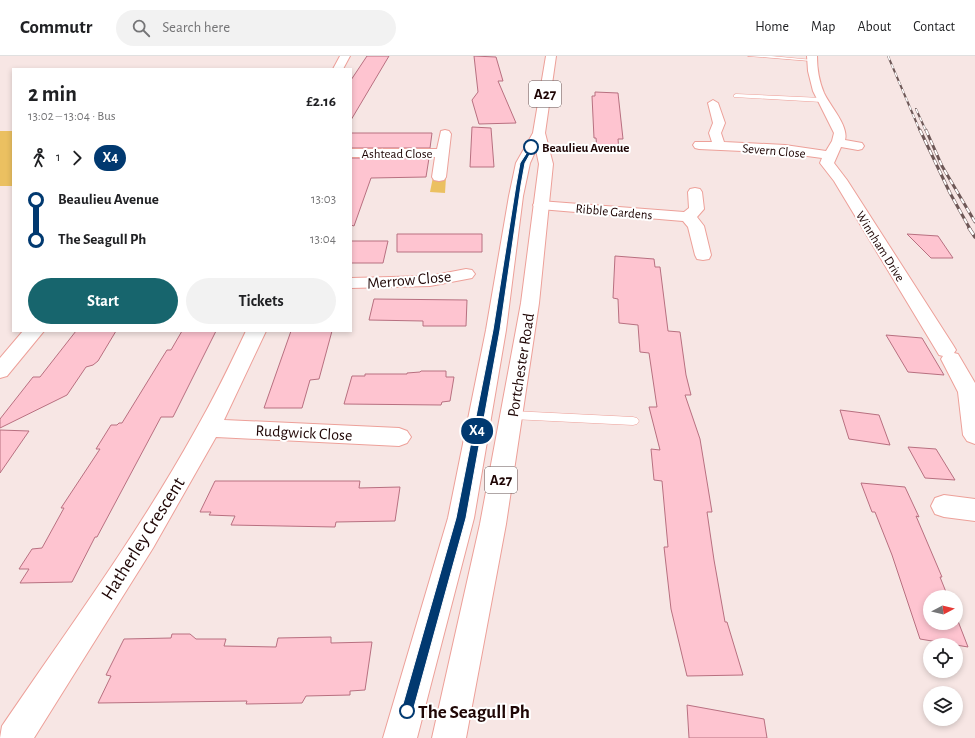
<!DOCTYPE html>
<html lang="en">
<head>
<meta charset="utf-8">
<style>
  body { margin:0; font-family:"Alegreya Sans",sans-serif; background:#f2f2f2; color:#202124; height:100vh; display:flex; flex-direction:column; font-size:15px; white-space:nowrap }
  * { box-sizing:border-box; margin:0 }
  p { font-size:13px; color:#757577 }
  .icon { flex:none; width:22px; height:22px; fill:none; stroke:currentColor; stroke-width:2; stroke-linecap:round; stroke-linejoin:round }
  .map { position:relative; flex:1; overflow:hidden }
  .drawer { position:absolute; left:12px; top:12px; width:340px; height:264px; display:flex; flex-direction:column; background:#fff; border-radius:0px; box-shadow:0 2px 6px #0003 }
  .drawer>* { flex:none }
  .badge { padding:0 8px; border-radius:13px; font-size:14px; line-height:26px }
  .needle { width:26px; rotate:83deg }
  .buttons { position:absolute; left:923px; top:534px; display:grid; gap:8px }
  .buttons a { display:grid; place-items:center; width:40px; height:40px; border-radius:50%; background:#fff; box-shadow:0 2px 6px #0003; font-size:20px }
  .map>.badge { position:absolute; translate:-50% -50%; box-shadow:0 0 0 2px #fff }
  .legs { display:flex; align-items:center; gap:6px; height:44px; padding:0 16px; font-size:13px }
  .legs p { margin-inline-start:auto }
  .overview { display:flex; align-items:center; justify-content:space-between; height:68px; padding:0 16px }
  h1 { font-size:22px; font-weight:700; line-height:30px }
  .cta { display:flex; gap:8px; margin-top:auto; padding:8px 16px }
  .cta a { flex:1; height:46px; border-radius:24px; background:#17656d; color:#fff; font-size:16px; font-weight:700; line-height:46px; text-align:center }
  .cta a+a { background:#f2f2f2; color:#202124 }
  ul { padding:0 16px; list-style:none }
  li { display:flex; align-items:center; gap:14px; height:40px; font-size:15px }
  li i { display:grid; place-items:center; width:6px; height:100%; margin:0 5px; background:currentColor }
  li i::after { content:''; width:10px; height:10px; margin:-5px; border:3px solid; border-radius:50%; background:#fff }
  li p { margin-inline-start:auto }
  li:first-child i { background:linear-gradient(#0000 50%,currentColor 0) }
  li:last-child i { background:linear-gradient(currentColor 50%,#0000 0) }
  header { display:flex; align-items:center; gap:24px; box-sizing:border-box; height:56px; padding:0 20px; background:#fff; border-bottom:1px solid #e0e0e0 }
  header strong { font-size:19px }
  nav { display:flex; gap:22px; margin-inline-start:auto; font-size:14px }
  .search { width:280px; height:36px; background:#f2f2f2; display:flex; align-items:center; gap:10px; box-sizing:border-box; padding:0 14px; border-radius:22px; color:#757577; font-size:15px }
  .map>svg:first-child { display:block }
  .green { fill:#ebc061 }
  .building { fill:#fec4d0; stroke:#b87080 }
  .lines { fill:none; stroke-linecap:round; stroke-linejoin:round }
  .lane-casing { stroke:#eda099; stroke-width:1 }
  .street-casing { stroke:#eda099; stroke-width:2 }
  .primary-casing { stroke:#eda099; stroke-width:2 }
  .lane { fill:#fff; fill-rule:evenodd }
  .street { fill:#fff; fill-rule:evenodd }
  .primary { fill:#fff; fill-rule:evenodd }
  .rail-far2-casing { stroke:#6e5857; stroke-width:2 }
  .rail-far1-casing { stroke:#6e5857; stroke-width:3 }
  .rail-casing { stroke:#6e5857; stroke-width:3.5 }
  .rail-far2 { stroke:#fff; stroke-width:1.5; stroke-dasharray:4.5; stroke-linecap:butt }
  .rail-far1 { stroke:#fff; stroke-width:2; stroke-dasharray:5.5; stroke-linecap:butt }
  .rail { stroke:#fff; stroke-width:2.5; stroke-dasharray:8; stroke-linecap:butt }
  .line-1 { fill:#013970; stroke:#fff }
  .stop-1-dot { fill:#fff; stroke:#013970; stroke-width:2 }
  .labels { text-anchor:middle; stroke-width:4; stroke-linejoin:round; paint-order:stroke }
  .far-stop-label { font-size:13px; font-weight:bold; fill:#1f0605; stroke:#fff; text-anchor:start }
  .far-street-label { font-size:13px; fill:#1f0605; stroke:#fff }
  .shield { fill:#fff; stroke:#625150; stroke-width:1 }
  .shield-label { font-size:15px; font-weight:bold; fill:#1f0605 }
  .street-label { font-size:16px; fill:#1f0605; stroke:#fff }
  .near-street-label { font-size:19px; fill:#1f0605; stroke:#fff }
  .near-stop-label { font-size:19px; font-weight:bold; fill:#1f0605; stroke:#fff; text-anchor:start }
</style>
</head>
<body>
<header>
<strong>Commutr</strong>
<div class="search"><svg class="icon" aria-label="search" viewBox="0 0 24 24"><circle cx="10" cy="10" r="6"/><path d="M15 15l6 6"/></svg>Search here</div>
<nav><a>Home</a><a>Map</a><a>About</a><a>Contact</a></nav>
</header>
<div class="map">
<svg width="975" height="682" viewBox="0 0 975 682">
  <rect width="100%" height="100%" fill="#f7e6e4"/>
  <path class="green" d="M0,75H13V130H0Z
    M433,121H446L445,137L430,136Z"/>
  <path class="building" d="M367,0H389L351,64V24Z
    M474,0L496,1L503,25H498L516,67L479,68L472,44L478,36Z
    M595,36L618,37L623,83H618L619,95L597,94L596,82H594L592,40H595Z
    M472,71L491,72L494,111H470Z
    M351,77H432L430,92H351Z
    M351,102H429L426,121L371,122L354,170L351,169Z
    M397,178H482V196H397Z
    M907,178L938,180L953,202H931Z
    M351,185H388L383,207H351Z
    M615,200L654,203L655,211H660L668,275L680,276L686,319L691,339H685L700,383L712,456H707L714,504L725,566H727L743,619L687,620L671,553L664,491H668L662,425L654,424L651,393L660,394L649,351H657L649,297L640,296L638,269L619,267L618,243L613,242Z
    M374,243L467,244L466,270H423V265L369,264Z
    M76,275H116L98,305L93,309L86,311L67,339L0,372V363L33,321H40Z
    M182,275H216L173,361H161L97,481H95L72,526L20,527L29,513H19L32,493L42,492L64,452H61L100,393H96L111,369H117L119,367H122L162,302L167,294H171Z
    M291,275H332L319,323L310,324L302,352H264Z
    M886,279L922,282L944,319L908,316Z
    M421,315H446V321H454L450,345L442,346L441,349L344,348L352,320H365V318H407V317L420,316Z
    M840,354L879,359L890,389L849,383Z
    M0,374L29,375L0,417Z
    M908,391L936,393L955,424L925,422Z
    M215,425H360L359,432L400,431L395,465L336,466L335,471L231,469L235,460L209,459L211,456H200Z
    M861,427L905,431L919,461L916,460L942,521H940L948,541H930V567H956V560L968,591L920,583L892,499L875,456H872Z
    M172,578H190L196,583H226L224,590L276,591L278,582L331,581V587L372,586L365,634L350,635V639L306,640L302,647L246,648L247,645L98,647L111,620L106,619L124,583L171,582Z
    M687,649L764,663L767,682H689Z"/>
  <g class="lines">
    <g class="lane-casing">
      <path id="lane" d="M748,0H771L813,4L811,5Z
        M736,38L822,42L825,44L822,46L734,41V39Z
        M512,355L633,361L637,362L639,365L637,368L633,369L512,363L508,362L506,359L508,356Z"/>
    </g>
    <g class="street-casing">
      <path id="street" d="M340,0H350L343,13H333Z
        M807,0H817C817,13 819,25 824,37C830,50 849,70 845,84L862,87L864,90L862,93L858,94L841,91L834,107L847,124L953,289L956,294L954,297L958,298L975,327V388L967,385L963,379L958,336L941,303L943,300L939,299L936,294L834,125L820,107L822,102L785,97L699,93L695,92L693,89L695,86H712L709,77L713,67L708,47L713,44L718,47L725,67L721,77L724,86L785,89L826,95L832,85L834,77L813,35L808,15Z
        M445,74L449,75L451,78L446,121L444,124L439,125L434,124L432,121L435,101H351V93H437L441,75Z
        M695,132L700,133L702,136L704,153L697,161L704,170L711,199L709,203L703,204L697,203L695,199L688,171L683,165L540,153L535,152L533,149L535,146L540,145L684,156L689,152L688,136L690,133Z
        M466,213L472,214L475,218L472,222L430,230L351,232V222L430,220Z
        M23,275H44L7,320L0,322V302Z
        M246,275H266L224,364L399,372L407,375L411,381L407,387L399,390L216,381L153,492L34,682H0L2,670C68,573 138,478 195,375C214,342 230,309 246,275Z
        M944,439L975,443V465L944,461L935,458L931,450L935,442Z"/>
    </g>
    <g class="primary-casing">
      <path id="primary" d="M546,0H556L545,77L553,108L539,247L506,468L466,682H432L480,468L521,247L539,108L536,94L530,107L523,140L506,274L474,462L417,682H383L448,462L486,274L509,140L516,107L533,77Z"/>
    </g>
    <use href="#lane" class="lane"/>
    <use href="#street" class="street"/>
    <use href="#primary" class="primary"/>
    <g class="rail-far2-casing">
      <path id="rail-far2" d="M888,0L920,75
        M916,53L926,75"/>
    </g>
    <g class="rail-far1-casing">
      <path id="rail-far1" d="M920,74L950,137L970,173
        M926,74L942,110L975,166"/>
    </g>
    <g class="rail-casing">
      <path id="rail" d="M969,172L975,181"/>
    </g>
    <use href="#rail-far2" class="rail-far2"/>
    <use href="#rail-far1" class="rail-far1"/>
    <use href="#rail" class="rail"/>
  </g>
  <path class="line-1" d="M531,90L534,91L525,107L521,129L500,274L466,462L413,655L411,659L407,661L403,659L401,655L456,462L493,274L516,129L520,107Z"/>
  <g class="stop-1-dot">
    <circle cx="531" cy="91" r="7"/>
    <circle cx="407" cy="655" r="7"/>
  </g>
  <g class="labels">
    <g class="far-stop-label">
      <text x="542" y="96">Beaulieu Avenue</text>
    </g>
    <g class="far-street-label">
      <text transform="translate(774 94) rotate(5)" y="5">Severn Close</text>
      <text x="397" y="102">Ashtead Close</text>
      <text transform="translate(614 155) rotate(5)" y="5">Ribble Gardens</text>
      <text transform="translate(881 190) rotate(58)" y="5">Winnham Drive</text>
    </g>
    <g class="shield">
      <rect x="529" y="25" width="32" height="26" rx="3"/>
      <rect x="485" y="411" width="32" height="26" rx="3"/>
    </g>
    <g class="shield-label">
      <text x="545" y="43">A27</text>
      <text x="501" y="429">A27</text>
    </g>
    <g class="street-label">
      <text transform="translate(409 223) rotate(-5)" y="6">Merrow Close</text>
      <text transform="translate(520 309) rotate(-81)" y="6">Portchester Road</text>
      <text transform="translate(304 376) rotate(3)" y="6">Rudgwick Close</text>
    </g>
    <g class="near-street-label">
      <text transform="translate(142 482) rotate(-58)" y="7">Hatherley Crescent</text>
    </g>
    <g class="near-stop-label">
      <text x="418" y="662">The Seagull Ph</text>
    </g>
  </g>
</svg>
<div class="buttons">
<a><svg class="needle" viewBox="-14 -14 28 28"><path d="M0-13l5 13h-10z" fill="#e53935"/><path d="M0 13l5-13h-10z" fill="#757577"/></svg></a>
<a><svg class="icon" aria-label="locate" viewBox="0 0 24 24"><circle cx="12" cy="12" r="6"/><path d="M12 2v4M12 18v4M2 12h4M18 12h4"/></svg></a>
<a><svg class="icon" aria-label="layers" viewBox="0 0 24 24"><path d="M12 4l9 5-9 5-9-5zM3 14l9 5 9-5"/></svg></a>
</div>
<b class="badge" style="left:477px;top:375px;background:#013970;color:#fff">X4</b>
<section class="drawer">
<div class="overview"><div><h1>2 min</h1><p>13:02 – 13:04 · Bus</p></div><b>£2.16</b></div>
<div class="legs"><svg class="icon" aria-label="walk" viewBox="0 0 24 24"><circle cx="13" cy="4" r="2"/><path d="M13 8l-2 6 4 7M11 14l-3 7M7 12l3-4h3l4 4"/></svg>1<svg class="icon" aria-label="forward" viewBox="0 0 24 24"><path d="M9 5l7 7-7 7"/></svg><b class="badge" style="background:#013970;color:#fff">X4</b></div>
<ul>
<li><i style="color:#013970"></i><b>Beaulieu Avenue</b><p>13:03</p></li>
<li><i style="color:#013970"></i><b>The Seagull Ph</b><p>13:04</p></li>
</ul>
<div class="cta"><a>Start</a><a>Tickets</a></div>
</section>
</div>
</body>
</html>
